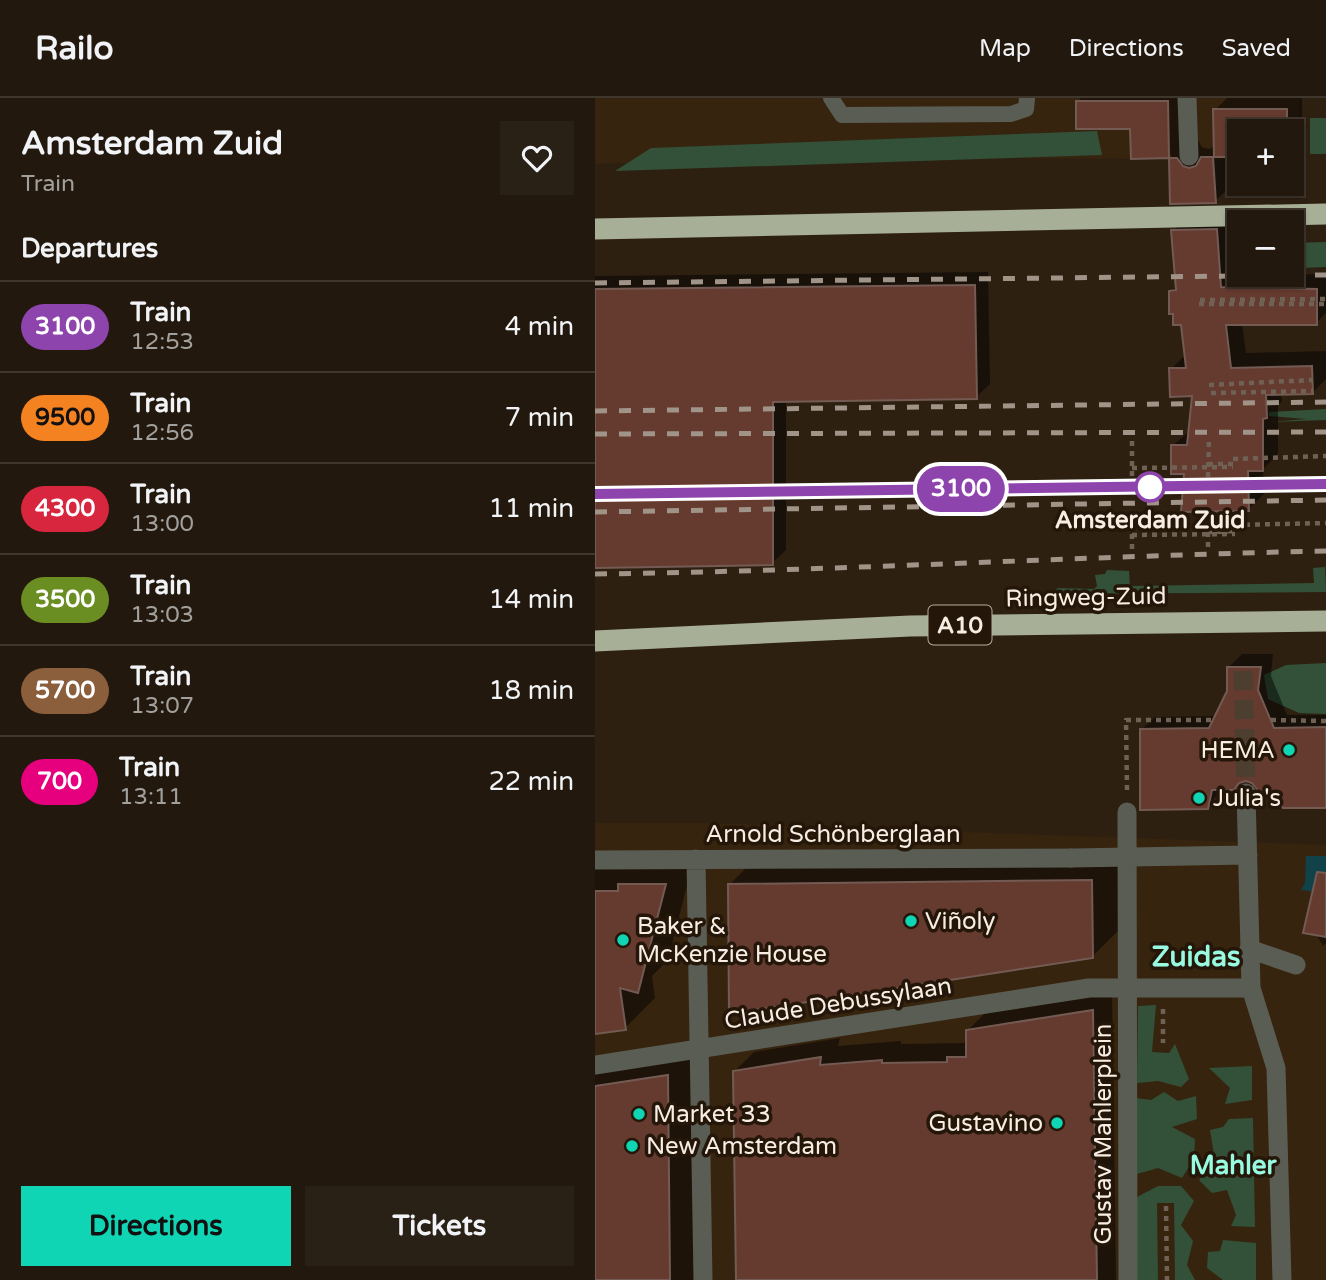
<!DOCTYPE html>
<html lang="en">
<head>
<meta charset="utf-8">
<style>
  body { margin:0; font-family:"Varela Round",sans-serif; background:#2a2116; color:#f1f3f6; height:100vh; display:flex; flex-direction:column; font-size:26px; white-space:nowrap }
  * { box-sizing:border-box; margin:0 }
  p { font-size:23px; color:#a2a09d }
  .icon { flex:none; width:38px; height:38px; fill:none; stroke:currentColor; stroke-width:2; stroke-linecap:round; stroke-linejoin:round }
  .map { position:relative; flex:1; overflow:hidden }
  .sheet { display:flex; flex-direction:column; background:#22180d; width:595px }
  .sheet>* { flex:none }
  .badge { padding:0 14px; border-radius:23px; font-size:24px; line-height:46px }
  .buttons { position:absolute; left:632px; top:21px; display:grid; gap:14px }
  .buttons a { display:grid; place-items:center; width:77px; height:77px; border-radius:0px; background:#22180d; box-shadow:0 2px 5px #0004,0 0 0 2px #3f372e; font-size:35px }
  .map>.badge { position:absolute; translate:-50% -50%; box-shadow:0 0 0 4px #fff }
  h2 { padding:0 21px; font-size:26px; line-height:63px }
  .round { display:grid; place-items:center; flex:none; width:74px; height:74px; border-radius:0px; background:#2a2116 }
  .head { display:flex; align-items:center; justify-content:space-between; height:119px; padding:0 21px }
  h1 { font-size:33px; font-weight:700; line-height:52px }
  .button { display:flex; gap:14px; margin-top:auto; padding:14px 21px }
  .button a { flex:1; height:80px; border-radius:0px; background:#0fd5b4; color:#111; font-size:28px; font-weight:700; line-height:80px; text-align:center }
  .button a+a { background:#2a2116; color:#f1f3f6 }
  ul { padding:0; list-style:none }
  li { display:flex; align-items:center; gap:21px; height:91px; padding:0 21px; border-top:2px solid #3f372e }
  li div { flex:1 }
  li b { display:block; font-size:26px }
  li em { font-style:normal }
  li .badge { min-width:77px; font-weight:700; text-align:center }
  header { display:flex; align-items:center; gap:42px; box-sizing:border-box; height:98px; padding:0 35px; background:#22180d; border-bottom:2px solid #3f372e }
  header strong { font-size:33px }
  nav { display:flex; gap:38px; margin-inline-start:auto; font-size:24px }
  main { display:flex; flex:1; min-height:0 }
  .map>svg:first-child { display:block }
  .built { fill:#37240f }
  .green { fill:#325138 }
  .water { fill:#114249 }
  .shadow { fill:#0007 }
  .building { fill:#653a2f; stroke:#735b54; stroke-width:2 }
  .lines { fill:none; stroke-linecap:round; stroke-linejoin:round }
  .pedestrian-tunnel { stroke:#4c3f30; stroke-width:19; stroke-dasharray:19 10; stroke-linecap:butt }
  .path { stroke:#6f6255; stroke-width:4.5; stroke-dasharray:5 5; stroke-linecap:butt }
  .service { stroke:#5a5d54; stroke-width:16 }
  .pedestrian { stroke:#5a5d54; stroke-width:19 }
  .minor { stroke:#5a5d54; stroke-width:19 }
  .motorway { stroke:#a7af97; stroke-width:21 }
  .rail { stroke:#a09488; stroke-width:5; stroke-dasharray:12 12; stroke-linecap:butt }
  .line-casing { stroke:#fff; stroke-width:16 }
  .line { stroke:#8e44ad; stroke-width:10 }
  .stop-dot { fill:#fff; stroke:#8e44ad; stroke-width:3.5 }
  .poi-dot { fill:#0fd5b4; stroke:#241608; stroke-width:2.5 }
  .labels { text-anchor:middle; stroke-width:7; stroke-linejoin:round; paint-order:stroke }
  .shield { fill:#241608; stroke:#b8aca1; stroke-width:2 }
  .shield-label { font-size:23px; font-weight:bold; fill:#f7ede3 }
  .stop-label { font-size:24px; font-weight:bold; fill:#f7ede3; stroke:#241608 }
  .street-label { font-size:24px; fill:#f7ede3; stroke:#241608 }
  .poi-label { font-size:24px; fill:#f7ede3; stroke:#241608; text-anchor:start }
  .neighbourhood-label { font-size:26px; font-weight:bold; fill:#97fae1; stroke:#241608 }
  .quarter-label { font-size:28px; font-weight:bold; fill:#97fae1; stroke:#241608 }
</style>
</head>
<body>
<header>
<strong>Railo</strong>
<nav><a>Map</a><a>Directions</a><a>Saved</a></nav>
</header>
<main>
<section class="sheet">
<div class="head"><div><h1>Amsterdam Zuid</h1><p>Train</p></div><a class="round"><svg class="icon" aria-label="heart" viewBox="0 0 24 24"><path d="M12 20l-8-8c-3-5 5-10 8-4 3-6 11-1 8 4z"/></svg></a></div>
<h2>Departures</h2>
<ul>
<li><span class="badge" style="background:#8e44ad;color:#fff">3100</span><div><b>Train</b><p>12:53</p></div><em>4 min</em></li>
<li><span class="badge" style="background:#f58220;color:#111">9500</span><div><b>Train</b><p>12:56</p></div><em>7 min</em></li>
<li><span class="badge" style="background:#d7263d;color:#fff">4300</span><div><b>Train</b><p>13:00</p></div><em>11 min</em></li>
<li><span class="badge" style="background:#6b8e23;color:#fff">3500</span><div><b>Train</b><p>13:03</p></div><em>14 min</em></li>
<li><span class="badge" style="background:#8b5e3c;color:#fff">5700</span><div><b>Train</b><p>13:07</p></div><em>18 min</em></li>
<li><span class="badge" style="background:#e6007e;color:#fff">700</span><div><b>Train</b><p>13:11</p></div><em>22 min</em></li>
</ul>
<div class="button"><a>Directions</a><a>Tickets</a></div>
</section>
<div class="map">
<svg width="731" height="1182" viewBox="0 0 731 1182">
  <rect width="100%" height="100%" fill="#2e2011"/>
  <path class="built" d="M0,0H704V62H697L696,33H644V62L202,58L0,66Z
    M0,725H109L731,747V1182H0Z"/>
  <path class="green" d="M715,20H731V56H715Z
    M502,33L507,57L20,73L56,50Z
    M731,144V169L706,170V166H697V145Z
    M731,311V322L674,324L711,321L674,318V314Z
    M730,463L731,494L456,496L463,490L499,491L502,488L500,477L510,476L512,472L534,473L535,488L719,485L718,470L730,469Z
    M731,565V616L704,615L673,601L669,577L691,567Z
    M561,907L557,954L574,955L580,946L594,981L586,989L563,983L542,985L543,908Z
    M657,968V1002L630,1006L635,990L614,970Z
    M569,994L583,1003L601,998L602,1021L577,1029L600,1041L599,1061L587,1080L563,1070L542,1076L541,1000L556,1002Z
    M658,1020L660,1129L636,1128L641,1117L632,1092L617,1095L604,1082L619,1056L615,1032L628,1029L634,1021Z
    M563,1088H586L599,1103L586,1127L598,1143L592,1167L600,1182H580L579,1105H562L563,1182H542V1099Z
    M628,1142L661,1145V1182H628L612,1170L613,1154L625,1153Z"/>
  <path class="water" d="M711,758H731V795L706,792L710,785Z"/>
  <path class="shadow" d="M486,0H588L602,41L607,49L614,51L620,48V12L632,0H707V40L696,51V33H644V57H638L640,84L620,103L577,104L576,56L573,58L537,29L483,4Z
    M638,116L641,174L644,177L731,176V215L721,225H647L651,255L731,253V281L717,295H686L687,303L683,307V356L668,371L669,396L653,411L591,374L577,348L596,332L599,297L576,271L591,256L587,225L575,194L582,187L578,133L593,117Z
    M393,174L395,286L381,299L191,302V452L177,465L0,467V178Z
    M647,556H678L676,578L692,617H731V708L659,683L647,682L639,691H627L612,709L546,632L560,619L622,618L633,593V570Z
    M530,750V826L497,859L135,786L168,753Z
    M100,756L73,862L57,878L60,900L30,930L0,934V757Z
    M731,782V845L728,848L721,836Z
    M517,893L521,1182H143L139,974L159,954L245,940L243,948L306,943V946L369,945L372,941V933L392,913Z
    M105,945L107,1182H0V962Z"/>
  <path class="building" d="M481,3H573L574,60L536,61L535,31H481Z
    M618,11H692V33H644V59H619Z
    M606,59H618L621,105L575,106L574,60H582L588,68L594,70L601,68Z
    M622,131L626,189L722,191V227H631L636,270L717,268L718,296L671,297L672,320L668,321V373H653L654,413L586,414L589,376H576V347H592L597,298L575,299L574,270H591L586,227H578V216H574V193L581,192L576,132Z
    M380,187L382,301L178,304V467L0,470V191Z
    M632,569H666L663,592L679,630L731,629V710H688L679,693H663L657,685L651,683L644,685L639,692H617L613,711L545,712V631L614,630L632,593Z
    M722,774L731,775V839L708,835Z
    M497,782L498,860L134,916L133,786Z
    M23,786H71L43,895L25,890L31,932L0,936V793H23Z
    M498,912L502,1182H141L138,973L226,959L225,967L287,962V965L352,964V959H371V932Z
    M73,977L75,1182H0V988Z"/>
  <g class="lines">
    <path class="pedestrian-tunnel" d="M648,573L651,695"/>
    <path class="path" d="M605,202L731,201
      M604,206H731
      M614,287L717,282
      M616,295L718,293
      M537,343V381
      M638,361L731,358
      M613,366H638
      M537,370L638,369
      M613,379L614,341
      M640,427L731,425
      M612,434L640,433
      M537,437L640,436
      M613,449V412
      M537,451V412
      M676,622L731,623
      M532,692L531,622H618
      M568,911V945
      M571,1108L572,1182"/>
    <path class="service" d="M236,0L247,17L416,16L431,11L432,0"/>
    <path class="pedestrian" d="M592,0L594,58
      M532,714L533,1182
      M476,760L653,757
      M654,851L701,867
      M656,890L681,970L687,1182
      M0,967L494,890H656L651,695"/>
    <path class="minor" d="M101,761L108,1182
      M0,762L476,760"/>
    <path class="motorway" d="M0,131L731,116
      M0,543L315,528L731,523"/>
    <path class="rail" d="M0,185L731,177
      M0,313L731,304
      M0,336L731,334
      M0,396L731,386
      M0,414L731,402
      M0,476C244,473 487,458 731,453"/>
  </g>
  <g class="lines">
    <g class="line-casing">
      <path id="line" d="M0,396L731,386"/>
    </g>
    <use href="#line" class="line"/>
  </g>
  <circle class="stop-dot" cx="555" cy="389" r="14"/>
  <g class="poi-dot">
    <circle cx="694" cy="652" r="7"/>
    <circle cx="604" cy="700" r="7"/>
    <circle cx="316" cy="823" r="7"/>
    <circle cx="28" cy="842" r="7"/>
    <circle cx="44" cy="1016" r="7"/>
    <circle cx="462" cy="1025" r="7"/>
    <circle cx="37" cy="1048" r="7"/>
  </g>
  <g class="labels">
    <rect class="shield" x="333.5" y="507.5" width="63" height="39" rx="5"/>
    <g class="shield-label">
      <text x="365" y="535">A10</text>
    </g>
    <g class="stop-label">
      <text x="555" y="430">Amsterdam Zuid</text>
    </g>
    <g class="street-label">
      <text transform="translate(491 499) rotate(-1)" y="8">Ringweg-Zuid</text>
      <text x="238" y="744">Arnold Schönberglaan</text>
      <text transform="translate(243 905) rotate(-9)" y="8">Claude Debussylaan</text>
      <text transform="translate(508 1036) rotate(-90)" y="8">Gustav Mahlerplein</text>
    </g>
    <g class="poi-label">
      <text x="680" y="660" text-anchor="end">HEMA</text>
      <text x="618" y="708">Julia's</text>
      <text x="330" y="831">Viñoly</text>
      <text x="42" y="836">Baker &amp;<tspan x="42" dy="28">McKenzie House</tspan></text>
      <text x="58" y="1024">Market 33</text>
      <text x="448" y="1033" text-anchor="end">Gustavino</text>
      <text x="51" y="1056">New Amsterdam</text>
    </g>
    <g class="neighbourhood-label">
      <text x="638" y="1076">Mahler</text>
    </g>
    <g class="quarter-label">
      <text x="601" y="868">Zuidas</text>
    </g>
  </g>
</svg>
<div class="buttons">
<a>+</a>
<a>−</a>
</div>
<b class="badge" style="left:366px;top:391px;background:#8e44ad;color:#fff">3100</b>
</div>
</main>
</body>
</html>
